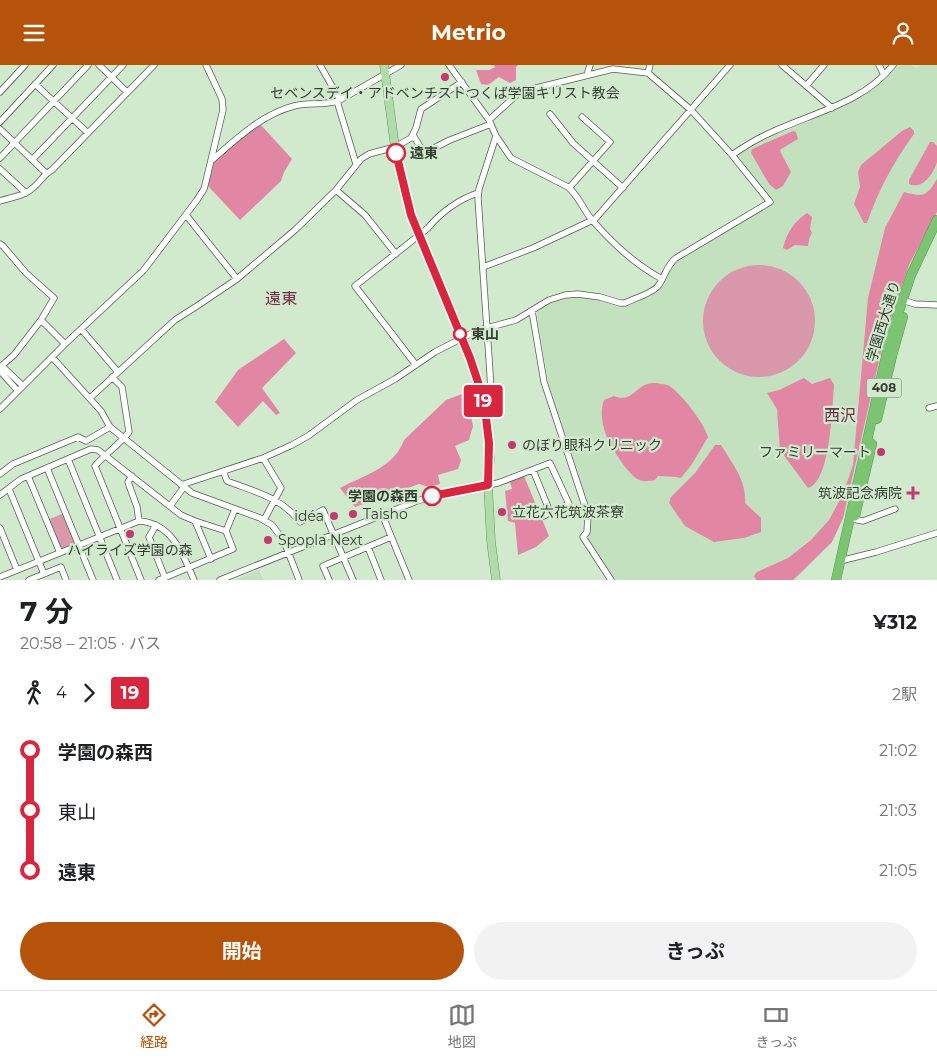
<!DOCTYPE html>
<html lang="ja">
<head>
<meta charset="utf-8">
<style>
  body { margin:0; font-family:Montserrat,"Noto Sans JP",sans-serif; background:#f2f2f2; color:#202124; height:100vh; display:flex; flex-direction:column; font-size:19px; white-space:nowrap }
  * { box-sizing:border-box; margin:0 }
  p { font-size:16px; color:#757577 }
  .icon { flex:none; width:28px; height:28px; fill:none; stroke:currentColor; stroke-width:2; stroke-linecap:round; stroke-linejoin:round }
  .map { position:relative; height:515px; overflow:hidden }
  .panel { display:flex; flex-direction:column; background:#fff; flex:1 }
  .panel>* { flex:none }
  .badge { padding:0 10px; border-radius:4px; font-size:18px; line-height:32px }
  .map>.badge { position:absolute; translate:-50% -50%; box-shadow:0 0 0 2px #fff }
  .legs { display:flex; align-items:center; gap:8px; height:55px; padding:0 20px; font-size:16px }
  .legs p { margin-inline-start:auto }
  .overview { display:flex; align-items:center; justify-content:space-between; height:85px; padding:0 20px }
  h1 { font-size:28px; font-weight:700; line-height:38px }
  .action { display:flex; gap:10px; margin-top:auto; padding:10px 20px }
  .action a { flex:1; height:58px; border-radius:30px; background:#b45309; color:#fff; font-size:20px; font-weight:700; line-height:58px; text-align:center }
  .action a+a { background:#f2f2f2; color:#202124 }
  ul { padding:0 20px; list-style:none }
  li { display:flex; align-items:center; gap:18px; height:60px; font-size:19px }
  li i { display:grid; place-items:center; width:8px; height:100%; margin:0 6px; background:currentColor }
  li i::after { content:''; width:12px; height:12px; margin:-6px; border:4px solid; border-radius:50%; background:#fff }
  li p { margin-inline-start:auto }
  li:first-child i { background:linear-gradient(#0000 50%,currentColor 0) }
  li:last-child i { background:linear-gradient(currentColor 50%,#0000 0) }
  header { display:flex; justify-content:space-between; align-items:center; height:65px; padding:0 20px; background:#b45309; color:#fff; font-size:22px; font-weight:700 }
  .tab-bar { display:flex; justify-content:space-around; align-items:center; height:70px; border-top:1px solid #e0e0e0; background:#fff; font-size:14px; color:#757577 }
  .tab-bar a { display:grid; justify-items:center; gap:2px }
  .tab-bar .selected { color:#b45309 }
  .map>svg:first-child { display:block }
  .built { fill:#c3e1bf }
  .green { fill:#da99ab }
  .forest { fill:#e287a3 }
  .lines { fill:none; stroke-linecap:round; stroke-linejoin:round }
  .minor-casing { stroke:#4e634b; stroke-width:7 }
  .major-casing { stroke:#62955b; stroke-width:9 }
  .highway-casing { stroke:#62955b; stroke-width:10 }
  .minor { stroke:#fff; stroke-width:5.5 }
  .major { stroke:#b0dcaa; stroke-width:8 }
  .highway { stroke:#7bc471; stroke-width:9 }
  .line-1-casing { stroke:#fff; stroke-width:11 }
  .line-1 { stroke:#d7263d; stroke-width:8 }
  .poi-dot { fill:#c33970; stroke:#d1e9cd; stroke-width:2 }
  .stop-1-dot { fill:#fff; stroke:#d7263d; stroke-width:2.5 }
  .labels { text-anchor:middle; stroke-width:4.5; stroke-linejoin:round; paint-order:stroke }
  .shield { fill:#d1e9cd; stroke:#647161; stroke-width:1 }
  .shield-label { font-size:12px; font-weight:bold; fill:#353e33 }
  .poi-label { font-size:14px; fill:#353e33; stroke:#d1e9cd; text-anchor:start }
  .stop-label { font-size:14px; font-weight:bold; fill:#353e33; stroke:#d1e9cd; text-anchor:start }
  .street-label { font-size:14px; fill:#353e33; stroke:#d1e9cd }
  .quarter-label { font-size:16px; fill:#722e45; stroke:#d1e9cd }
</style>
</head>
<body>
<header><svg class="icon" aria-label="menu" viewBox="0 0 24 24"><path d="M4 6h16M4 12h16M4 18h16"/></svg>Metrio<svg class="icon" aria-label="person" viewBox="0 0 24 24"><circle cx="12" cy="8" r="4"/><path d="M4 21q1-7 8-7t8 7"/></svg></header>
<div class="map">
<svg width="937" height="515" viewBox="0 0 937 515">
  <rect width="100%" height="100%" fill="#d1e9cd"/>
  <path class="built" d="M897,0H911L917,3L921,0H937V148L909,201L885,274L844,453L832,477L795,515H613L588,475L590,460L589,451L566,382L548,317L537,249L538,245L541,242L558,234L572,232L599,235L619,242L625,241L655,226L670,204L678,196L762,145L773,136L739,92V89L774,70L833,46L868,27L891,8Z
    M259,505L263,515H235Z"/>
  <path class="green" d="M703 256a56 56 0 1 1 112 0a56 56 0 1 1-112 0Z
    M64,448L76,480L61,486L47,455Z"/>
  <path class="forest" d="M494,0H518L516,2V15L510,18L499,12L488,20L481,19L476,5H489L495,2Z
    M260,59L292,94L284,107L281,116L240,155L208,121L211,99L225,85Z
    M910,62L914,66V69C893,98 879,124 867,158H864L854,139L860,122L858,107L861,100L902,66Z
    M793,66L796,67L798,74L781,84L780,86L791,107L783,121L776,125L769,119L751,88L752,84Z
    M930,77H933L937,81C937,86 937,93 937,97C933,110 922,125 909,119V115Z
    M937,114V147L909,200L884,274L843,453L832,477L793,515H756L754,511L757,507L788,493L811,475L829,455L843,429L853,400L868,233L885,163L904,127C924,132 926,132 937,114Z
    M807,148L812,152L810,164L812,168L809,174L808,181L795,180L787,185L783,183C787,167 794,157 807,148Z
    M284,274L296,288L262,323L280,348L276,350L263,336L238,362L215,337L238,305Z
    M804,313L812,319L830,313L834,320C832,341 831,417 808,423L780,385L777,344L767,328L779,325Z
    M656,318C661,319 667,319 671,322C683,331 704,358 708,372L692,399L681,413C673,411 666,412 658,411L655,415C650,416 644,417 639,415C628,410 611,382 606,370C602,359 600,346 604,335L614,331C631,338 635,323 647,319C650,318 653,318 656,318Z
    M465,328L473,361L469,375L455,381L461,395L458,404L438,410L440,419L429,422L419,419L355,442L340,423C364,410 394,403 404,375L446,335Z
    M715,380H721C732,398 747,416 745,438L761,453V467L744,473L714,477L685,461L669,438L671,432L695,408Z
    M524,411L549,471L536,482L518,490L515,458L508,456L505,426L512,424L510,417Z"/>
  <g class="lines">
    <g class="minor-casing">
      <path id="minor" d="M99,0L127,27
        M449,0L489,55L496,71L511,93L568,122C579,131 583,145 593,156C613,179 636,200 662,214
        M782,0L832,43
        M879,0L884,10
        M648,8L650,0
        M587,10L590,0
        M35,19L88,68
        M806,21L824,0
        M0,27L25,0
        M340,35L401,0
        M337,36L356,99
        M550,49L573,78L623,123
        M0,57L53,0
        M0,64L46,108
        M413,70L424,88L450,75L491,59
        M732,90C745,81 758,73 772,67C813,48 865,37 893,0
        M0,93L88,0
        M32,95L123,0
        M211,96C235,75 262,49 294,41C309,37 327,41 340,35L320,0
        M0,104L26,128
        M569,123L610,77L582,52
        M0,136C12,132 25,131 34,122C41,116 44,109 52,105L154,0
        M186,150L237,214
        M0,179L3,181L26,208L54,233L41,255
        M396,189L365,150L336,125L361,94L369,89L395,82L411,73L416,63L421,44L462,17
        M483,202L533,183L595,154L730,0
        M902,235L915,239L937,240
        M532,246L544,317L588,450L587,467L583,472L611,515
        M81,264L118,307
        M52,292L101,346L110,362L192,428L260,453L272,460L284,476L299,515
        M416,300L355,221L428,163C440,148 459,134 478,128
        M2,301L23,321
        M0,302L14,290L41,255L65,279
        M0,306L18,326
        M112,312L122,322L129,367C119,380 105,389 95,401L141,515
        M90,333L175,255L197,241L237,214L295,165L336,125
        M929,343L937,341
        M0,344L65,279L143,206L197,135L204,124L207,112L223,45L222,34L206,0
        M485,344C494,335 490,319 490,308L478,133L479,124L496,71
        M263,393L281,423L264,455
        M68,394L117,515
        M47,403L93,515
        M223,406L227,416C255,427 281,432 300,457L323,445L353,515
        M0,409L13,399L78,372L86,376L110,362
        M28,411L60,488
        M132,411L128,417L137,442L139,456
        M181,420L263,393L292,380L308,371L357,335L395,314L435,287L476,266L516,255L549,235L565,230L578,229L600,232L620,238H625C633,234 653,228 658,221C665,212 666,201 676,193L770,137L732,90L691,45L648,8L613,4L520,27L489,55
        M9,424L44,509
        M0,430L21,414L91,384L98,385L181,450L195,456L211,494
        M170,441L184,422
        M382,449L409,515
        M544,451L550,447
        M852,454L863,456L895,444
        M195,456L226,466
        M156,460L149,472L165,513
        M0,463L17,505
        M368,482L381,515
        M840,496L876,487L937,468
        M0,512L139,456C172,458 183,489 194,515
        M29,515L61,502L66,515
        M159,515L233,484L226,466L235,444
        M220,515L417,436L441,429L498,418L550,398L569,439L550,447L533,405
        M329,515L323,501L391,472"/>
    </g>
    <g class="major-casing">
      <path id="major" d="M384,0L395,82L411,149L471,293L479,320L485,344L490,394L488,420L491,476L496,515"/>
    </g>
    <g class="highway-casing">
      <path id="highway" d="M877,354L892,291L903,252
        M855,451L872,379
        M836,515L890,273L911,210L937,155"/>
    </g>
    <use href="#minor" class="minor"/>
    <use href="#major" class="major"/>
    <use href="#highway" class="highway"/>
  </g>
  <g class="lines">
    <g class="line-1-casing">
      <path id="line-1" d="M396,88L411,150L470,293L479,320L485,344L489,378L488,420L432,431"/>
    </g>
    <use href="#line-1" class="line-1"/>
  </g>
  <g class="poi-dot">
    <circle cx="445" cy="12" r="5"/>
    <circle cx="512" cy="380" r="5"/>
    <circle cx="881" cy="387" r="5"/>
    <path d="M910.5 420.5h5v5h5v5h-5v5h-5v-5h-5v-5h5z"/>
    <circle cx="502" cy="447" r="5"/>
    <circle cx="353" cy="449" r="5"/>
    <circle cx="334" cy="451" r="5"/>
    <circle cx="130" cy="469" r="5"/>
    <circle cx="268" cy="475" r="5"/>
  </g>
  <g class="stop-1-dot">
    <circle cx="396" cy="88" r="9"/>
    <circle cx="460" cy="269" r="6"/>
    <circle cx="432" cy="431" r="9"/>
  </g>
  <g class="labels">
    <rect class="shield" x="866.5" y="313.5" width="35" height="19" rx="4"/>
    <g class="shield-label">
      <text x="884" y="327">408</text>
    </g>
    <g class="poi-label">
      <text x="445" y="33" text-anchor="middle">セベンスデイ・アドベンチストつくば学園キリスト教会</text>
      <text x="522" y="385">のぼり眼科クリニック</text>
      <text x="871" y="392" text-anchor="end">ファミリーマート</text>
      <text x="902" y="433" text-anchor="end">筑波記念病院</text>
      <text x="512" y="452">立花六花筑波茶寮</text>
      <text x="363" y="454">Taisho</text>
      <text x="324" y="456" text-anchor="end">idéa</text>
      <text x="278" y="480">Spopla Next</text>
      <text x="130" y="490" text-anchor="middle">ハイライズ学園の森</text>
    </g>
    <g class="stop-label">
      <text x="410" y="93">遠東</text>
      <text x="471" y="274">東山</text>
      <text x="418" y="436" text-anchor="end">学園の森西</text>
    </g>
    <g class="street-label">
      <text transform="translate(883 256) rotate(-73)" y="5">学園西大通り</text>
    </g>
    <g class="quarter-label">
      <text x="281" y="239">遠東</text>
      <text x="840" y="356">西沢</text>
    </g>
  </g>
</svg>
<b class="badge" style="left:483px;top:336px;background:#d7263d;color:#fff">19</b>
</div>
<section class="panel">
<div class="overview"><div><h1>7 分</h1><p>20:58 – 21:05 · バス</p></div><b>¥312</b></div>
<div class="legs"><svg class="icon" aria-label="walk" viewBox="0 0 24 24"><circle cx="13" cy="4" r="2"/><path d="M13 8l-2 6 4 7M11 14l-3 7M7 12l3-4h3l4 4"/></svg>4<svg class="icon" aria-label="forward" viewBox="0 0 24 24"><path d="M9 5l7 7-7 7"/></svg><b class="badge" style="background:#d7263d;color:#fff">19</b><p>2駅</p></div>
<ul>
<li><i style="color:#d7263d"></i><b>学園の森西</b><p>21:02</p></li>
<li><i style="color:#d7263d"></i><span>東山</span><p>21:03</p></li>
<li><i style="color:#d7263d"></i><b>遠東</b><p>21:05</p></li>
</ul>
<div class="action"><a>開始</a><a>きっぷ</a></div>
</section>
<nav class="tab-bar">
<a class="selected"><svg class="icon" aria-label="directions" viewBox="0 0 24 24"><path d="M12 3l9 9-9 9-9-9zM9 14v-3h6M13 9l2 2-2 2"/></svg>経路</a>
<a><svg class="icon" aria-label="map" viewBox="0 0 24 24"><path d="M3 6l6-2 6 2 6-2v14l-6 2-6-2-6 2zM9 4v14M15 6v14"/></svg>地図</a>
<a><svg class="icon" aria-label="tickets" viewBox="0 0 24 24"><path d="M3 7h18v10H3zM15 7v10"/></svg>きっぷ</a>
</nav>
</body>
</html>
